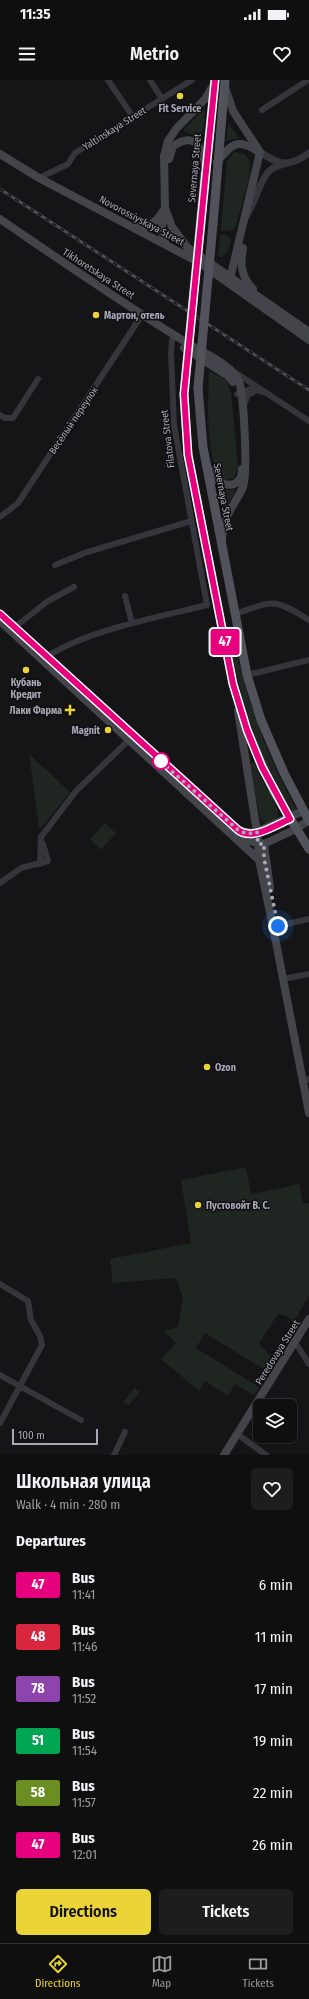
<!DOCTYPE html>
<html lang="en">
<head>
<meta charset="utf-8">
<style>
  body { margin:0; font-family:"Fira Sans Condensed",sans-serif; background:#1e1d1e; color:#f1f3f6; height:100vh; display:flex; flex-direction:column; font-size:15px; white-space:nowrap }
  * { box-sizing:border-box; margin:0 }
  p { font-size:13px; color:#9c9c9f }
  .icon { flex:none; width:22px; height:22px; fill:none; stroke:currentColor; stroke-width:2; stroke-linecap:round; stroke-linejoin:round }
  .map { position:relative; height:1375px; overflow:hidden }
  .panel { display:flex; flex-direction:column; background:#100f10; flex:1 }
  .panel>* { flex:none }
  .badge { padding:0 8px; border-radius:3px; font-size:14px; line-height:26px }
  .tools { position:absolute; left:253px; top:1319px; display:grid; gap:8px }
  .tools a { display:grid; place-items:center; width:44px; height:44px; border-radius:6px; background:#100f10; box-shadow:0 1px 3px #0004,0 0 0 1px #302f30; font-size:20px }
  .scale { position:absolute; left:12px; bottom:10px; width:86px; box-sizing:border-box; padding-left:4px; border:2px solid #a7a8b6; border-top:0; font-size:11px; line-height:14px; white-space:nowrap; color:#a7a8b6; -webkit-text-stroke:3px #100f11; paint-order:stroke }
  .you { position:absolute; width:20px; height:20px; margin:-10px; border:3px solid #fff; border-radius:50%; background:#1a73e8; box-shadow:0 0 0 6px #1a73e833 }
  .map>.badge { position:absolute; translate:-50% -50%; box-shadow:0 0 0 2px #fff }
  h2 { padding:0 16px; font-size:15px; line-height:36px }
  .round { display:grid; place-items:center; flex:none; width:42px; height:42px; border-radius:6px; background:#1e1d1e }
  .headline { display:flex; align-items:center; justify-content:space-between; height:68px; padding:0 16px }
  h1 { font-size:19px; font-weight:600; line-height:30px }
  .action { display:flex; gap:8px; margin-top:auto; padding:8px 16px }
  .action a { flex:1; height:46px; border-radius:6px; background:#ead438; color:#111; font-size:16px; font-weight:600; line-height:46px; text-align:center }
  .action a+a { background:#1e1d1e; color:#f1f3f6 }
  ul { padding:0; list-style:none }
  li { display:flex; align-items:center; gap:12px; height:52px; padding:0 16px }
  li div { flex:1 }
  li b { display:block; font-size:15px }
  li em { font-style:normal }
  li .badge { min-width:44px; font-weight:700; text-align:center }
  .status { display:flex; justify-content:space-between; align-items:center; height:28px; padding:0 20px; background:#100f10; direction:ltr }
  .status svg { height:11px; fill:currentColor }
  header { display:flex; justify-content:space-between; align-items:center; height:52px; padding:0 16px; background:#100f10; font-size:18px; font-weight:600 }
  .tabs { display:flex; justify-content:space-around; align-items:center; height:56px; border-top:1px solid #302f30; background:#100f10; font-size:11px; color:#9c9c9f }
  .tabs a { display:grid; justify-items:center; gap:2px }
  .tabs .active { color:#ead438 }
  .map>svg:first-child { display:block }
  .green { fill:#1f2621 }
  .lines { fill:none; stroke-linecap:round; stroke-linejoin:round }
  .minor { stroke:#36353b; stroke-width:6 }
  .tertiary { stroke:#36353b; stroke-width:7 }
  .secondary { stroke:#44444b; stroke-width:8 }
  .primary { stroke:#52525a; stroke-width:9 }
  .rail-casing { stroke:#4c4d54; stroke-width:3 }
  .rail { stroke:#100f11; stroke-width:1.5; stroke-dasharray:4.5; stroke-linecap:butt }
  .primary-bridge { stroke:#52525a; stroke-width:9 }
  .line-casing { stroke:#fff; stroke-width:9 }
  .line { stroke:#e6007e; stroke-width:6 }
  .walk { stroke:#a7a8b6; stroke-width:4; stroke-dasharray:0 7.2 }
  .poi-dot { fill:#ead438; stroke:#100f11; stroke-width:1.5 }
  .stop-dot { fill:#fff; stroke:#e6007e; stroke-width:2 }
  .labels { text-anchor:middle; stroke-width:3; stroke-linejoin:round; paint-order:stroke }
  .poi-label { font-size:10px; font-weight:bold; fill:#a7a8b6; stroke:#100f11; text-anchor:start }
  .street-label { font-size:10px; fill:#a7a8b6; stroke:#100f11 }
</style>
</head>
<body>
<div class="status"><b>11:35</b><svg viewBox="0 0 49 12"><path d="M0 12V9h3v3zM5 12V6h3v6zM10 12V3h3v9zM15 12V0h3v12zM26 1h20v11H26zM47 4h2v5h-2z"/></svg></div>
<header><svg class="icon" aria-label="menu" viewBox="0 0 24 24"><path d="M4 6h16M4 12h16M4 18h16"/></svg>Metrio<svg class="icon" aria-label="heart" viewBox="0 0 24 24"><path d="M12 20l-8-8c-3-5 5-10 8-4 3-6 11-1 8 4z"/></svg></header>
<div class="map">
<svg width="309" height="1375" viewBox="0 0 309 1375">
  <rect width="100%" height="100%" fill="#151416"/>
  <path class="green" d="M203,30H205V33L202,58L185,52L184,49Z
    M228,43L239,58L226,61Z
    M234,72L244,74L248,78L250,83L249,98L235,149L227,151L221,150L227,81Z
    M220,155H226L231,158C231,166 228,172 221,177L218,176Z
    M209,291L226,300L231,312L238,388L234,398L226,400L217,395C206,361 208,327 209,291Z
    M221,410H234L235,412L224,431L219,411Z
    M233,562L235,564C247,622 267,675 295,727L296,730L293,732C287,728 283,717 280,711C255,665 240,616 230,565Z
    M29,674L70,712L41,748L39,747Z
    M252,682L254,683L278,730L277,739L268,745L260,737L250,685Z
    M105,743L116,753L101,770L90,759Z
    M246,1087L251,1114L299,1104L303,1124L309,1123V1216L294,1241L287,1236L278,1234L259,1263L272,1278L265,1290L205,1253L196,1268L259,1307L254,1315L235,1304L228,1316L205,1301L199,1311L161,1279L176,1263L164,1251L178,1247L183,1218L176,1198L113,1203L110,1179L191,1163L181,1100Z
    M135,1308L140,1312L128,1326L123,1322Z"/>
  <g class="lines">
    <path class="minor" d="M108,0L133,37
      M150,0L162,19
      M262,30L308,0
      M39,98L68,84L75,73L192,0
      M236,293L309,341
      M237,314L256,307
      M244,325L248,315L257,310L262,312
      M0,335L5,338H13L38,299
      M0,437L18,423L140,238
      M55,485L87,472L191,441
      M125,516L132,543
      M235,534C274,521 272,517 309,540
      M15,547L48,521L74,507
      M48,576C89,550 158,537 207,525L174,345L171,273L172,260
      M247,595L309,580
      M40,784L41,757L76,711L129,660
      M0,803L21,788L48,781L43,764
      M278,846L309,839
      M288,898L309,894
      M307,1000L309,999
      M0,1204L28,1221L31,1240L40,1256L42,1265L0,1343
      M297,1265L309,1284
      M0,1295L81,1340
      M240,1356L266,1375
      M114,1375L125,1352"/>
    <path class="tertiary" d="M260,72C279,85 289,88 309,73
      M245,138C255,125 260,96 273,88C277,86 283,84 288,83"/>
    <path class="secondary" d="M225,7L233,31L260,72L229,203
      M0,74L39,98L200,183L309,260
      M169,79L173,66C193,53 201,63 205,83
      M217,82C231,65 237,57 257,71
      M165,128L172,147L187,167L309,252
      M0,139C63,182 126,226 192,266C205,273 234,287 239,301C244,317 248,392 243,407C234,427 223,435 222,460
      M136,146C149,149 157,141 164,130
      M166,165L161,150L165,128L164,76L168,61L176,49L205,19L214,4
      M243,168C240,185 241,196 253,209
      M184,268L228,296L233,302
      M209,389C217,408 242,412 242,389
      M0,534L133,656L242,753L257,752L303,731
      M0,541L259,780
      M238,631L257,752L259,780L273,847L309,1033
      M238,759L264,764L296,749L309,740
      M264,764L270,808
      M224,1375L309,1239"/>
    <path class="primary" d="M205,94L215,0
      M213,144L225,0
      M198,308L203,367L247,595L261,640L284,693L309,741
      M188,375L233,604L247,650L263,687L274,712L309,769"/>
    <g class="rail-casing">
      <path id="rail" d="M0,109L309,310"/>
    </g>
    <use href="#rail" class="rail"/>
    <path class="primary-bridge" d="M198,308L213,144
      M188,375L184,314L205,94"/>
  </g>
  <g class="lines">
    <g class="line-casing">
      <path id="line" d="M0,534L238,750C253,761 275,745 290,739L262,687L247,650L233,604L188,375L184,314L215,0"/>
    </g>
    <use href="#line" class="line"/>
    <path class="walk" d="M161,681L156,677L238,750L247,754L257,752L258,764H264V778L278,846"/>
  </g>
  <g class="poi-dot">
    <circle cx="180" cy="16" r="4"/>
    <circle cx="96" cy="235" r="4"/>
    <circle cx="26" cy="590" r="4"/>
    <path d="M68 624h4v4h4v4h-4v4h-4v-4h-4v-4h4z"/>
    <circle cx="108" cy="650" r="4"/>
    <circle cx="207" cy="987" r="4"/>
    <circle cx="198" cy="1125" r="4"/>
  </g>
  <circle class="stop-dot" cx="161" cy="681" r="8"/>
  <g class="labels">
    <g class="poi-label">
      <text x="180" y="32" text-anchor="middle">Fit Service</text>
      <text x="104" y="239">Мартон, отель</text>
      <text x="26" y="606" text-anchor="middle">Кубань<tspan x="26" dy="12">Кредит</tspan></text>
      <text x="62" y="634" text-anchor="end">Лаки Фарма</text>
      <text x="100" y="654" text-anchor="end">Magnit</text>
      <text x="215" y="991">Ozon</text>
      <text x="206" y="1129">Пустовойт В. С.</text>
    </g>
    <g class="street-label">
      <text transform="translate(114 48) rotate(-32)" y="4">Yaltinskaya Street</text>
      <text transform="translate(194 88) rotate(-85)" y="4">Severnaya Street</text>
      <text transform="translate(142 140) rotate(28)" y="4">Novorossiyskaya Street</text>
      <text transform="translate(99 193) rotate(33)" y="4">Tikhoretskaya Street</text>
      <text transform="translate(73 340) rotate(-56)" y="4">Весёлый переулок</text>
      <text transform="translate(167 359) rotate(-97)" y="4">Filatova Street</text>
      <text transform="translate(224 417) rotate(79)" y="4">Severnaya Street</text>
      <text transform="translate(277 1272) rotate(-58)" y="4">Peredovaya Street</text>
    </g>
  </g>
</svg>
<div class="tools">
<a><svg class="icon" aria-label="layers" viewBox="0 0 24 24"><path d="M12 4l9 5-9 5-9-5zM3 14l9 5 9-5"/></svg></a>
</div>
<div class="scale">100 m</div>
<div class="you" style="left:278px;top:846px"></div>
<b class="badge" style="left:225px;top:562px;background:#e6007e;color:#fff">47</b>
</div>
<section class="panel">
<div class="headline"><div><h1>Школьная улица</h1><p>Walk · 4 min · 280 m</p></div><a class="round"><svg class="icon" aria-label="heart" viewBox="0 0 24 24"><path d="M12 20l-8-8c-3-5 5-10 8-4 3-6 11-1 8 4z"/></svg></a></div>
<h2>Departures</h2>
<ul>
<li><span class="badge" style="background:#e6007e;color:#fff">47</span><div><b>Bus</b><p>11:41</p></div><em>6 min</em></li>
<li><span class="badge" style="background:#d7263d;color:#fff">48</span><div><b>Bus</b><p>11:46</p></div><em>11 min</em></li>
<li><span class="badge" style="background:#8e44ad;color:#fff">78</span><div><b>Bus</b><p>11:52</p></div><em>17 min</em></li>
<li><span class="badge" style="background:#00a651;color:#fff">51</span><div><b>Bus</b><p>11:54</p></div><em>19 min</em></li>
<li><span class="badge" style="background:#6b8e23;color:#fff">58</span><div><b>Bus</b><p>11:57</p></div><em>22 min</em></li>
<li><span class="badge" style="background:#e6007e;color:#fff">47</span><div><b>Bus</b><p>12:01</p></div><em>26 min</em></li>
</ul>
<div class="action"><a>Directions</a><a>Tickets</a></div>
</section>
<nav class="tabs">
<a class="active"><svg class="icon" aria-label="directions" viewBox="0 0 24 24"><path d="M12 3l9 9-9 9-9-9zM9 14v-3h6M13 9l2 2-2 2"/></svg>Directions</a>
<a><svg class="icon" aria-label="map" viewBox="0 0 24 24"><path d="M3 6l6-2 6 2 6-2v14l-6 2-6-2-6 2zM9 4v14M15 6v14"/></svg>Map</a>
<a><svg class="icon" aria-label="tickets" viewBox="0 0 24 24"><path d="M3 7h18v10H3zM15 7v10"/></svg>Tickets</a>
</nav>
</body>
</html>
